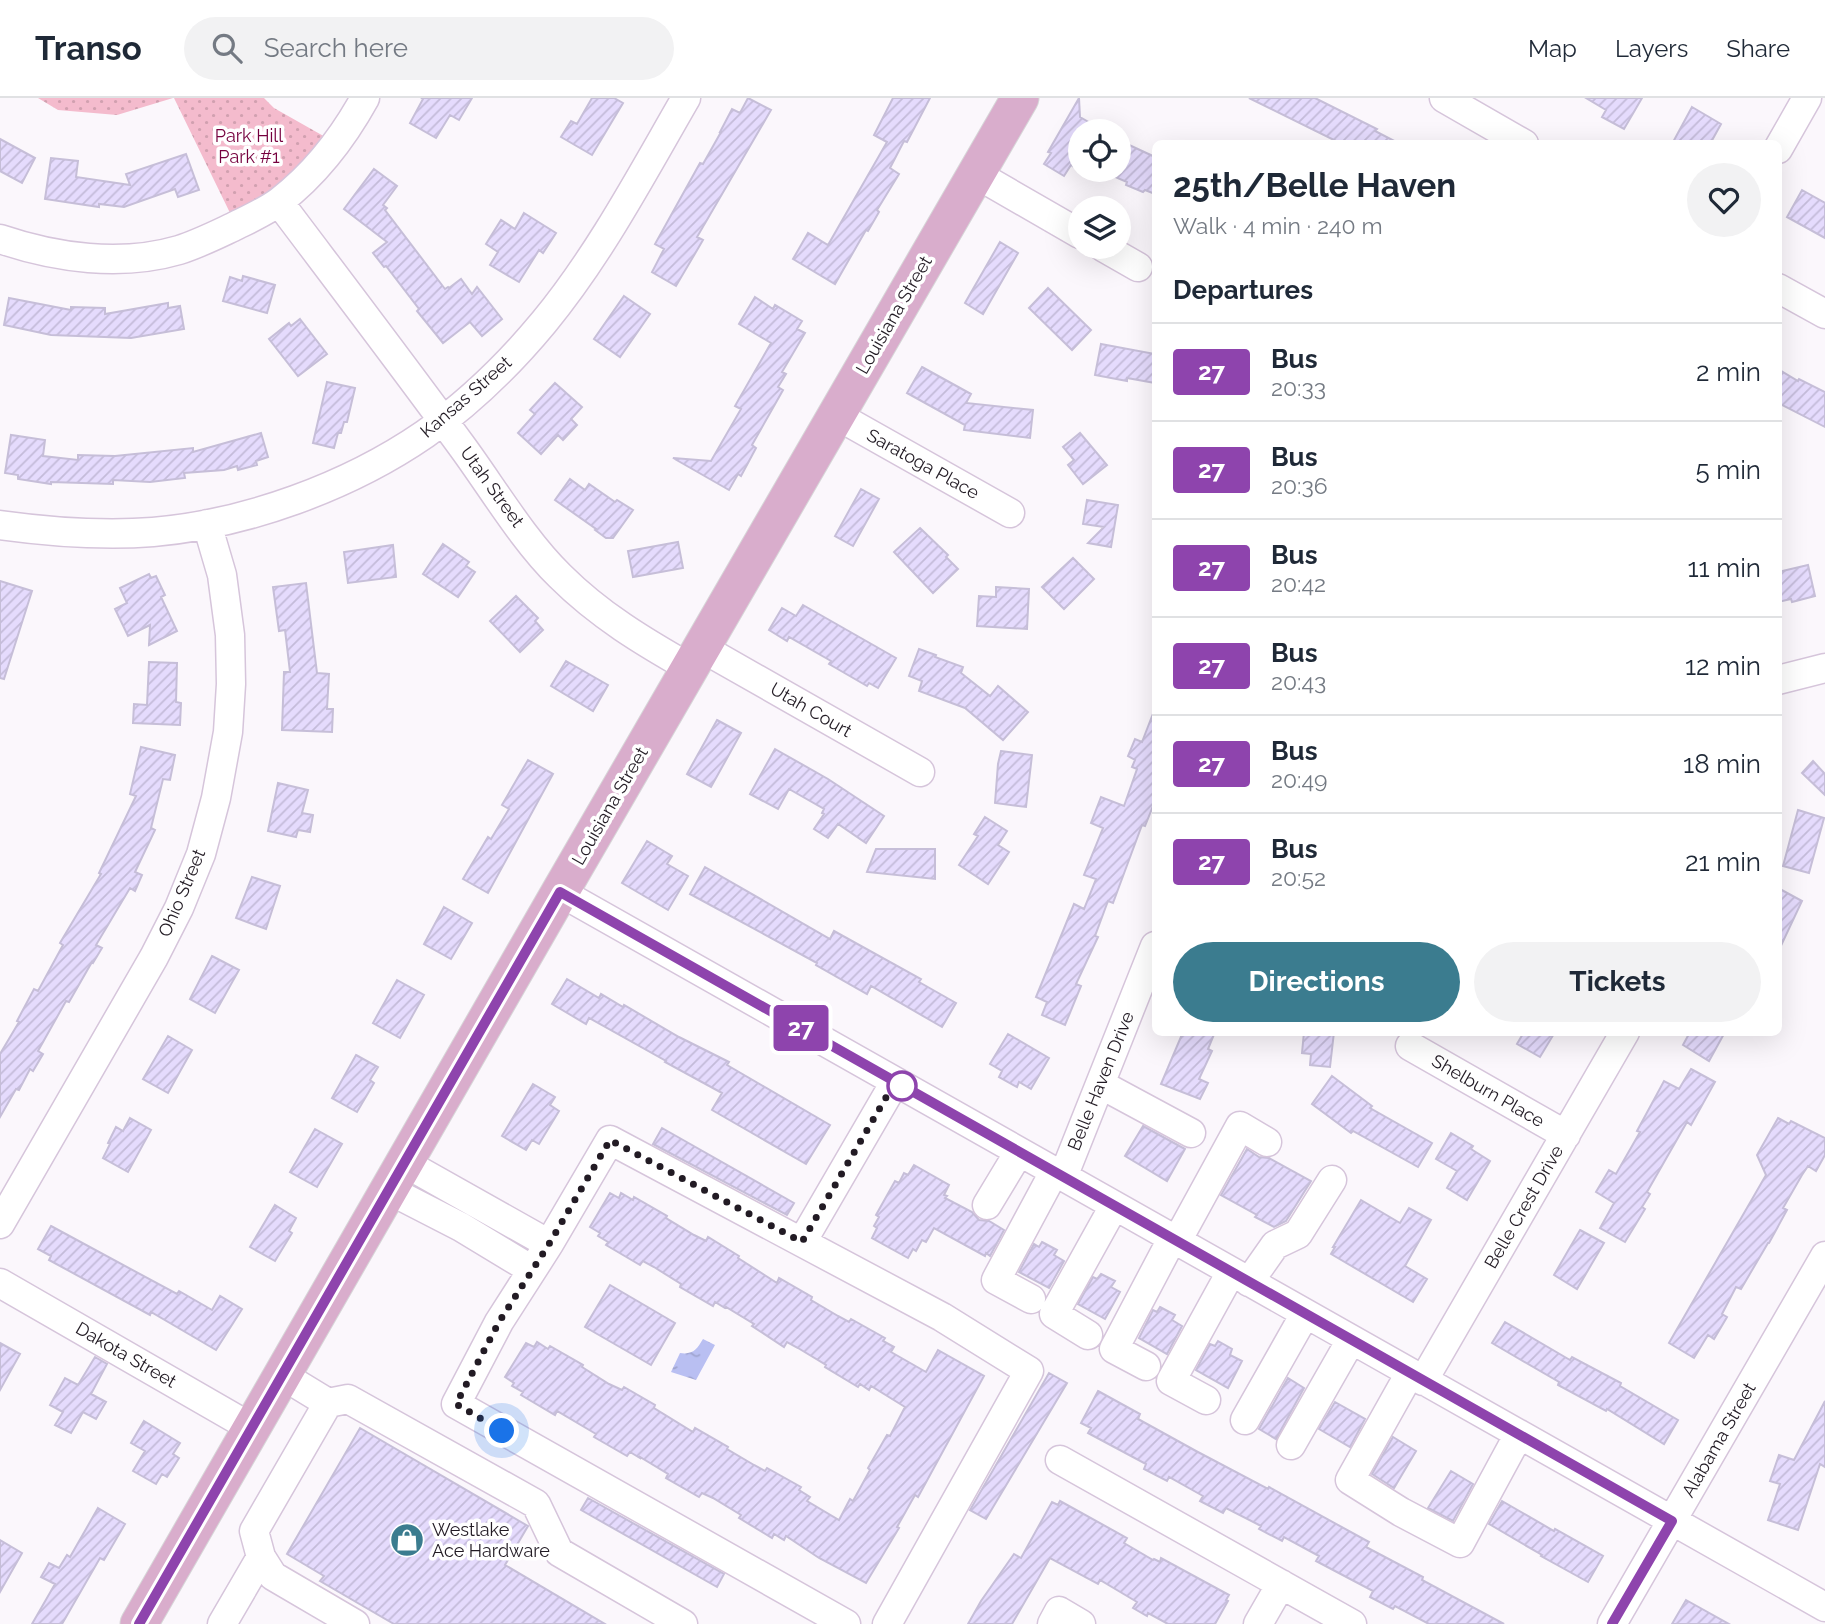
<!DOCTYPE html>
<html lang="en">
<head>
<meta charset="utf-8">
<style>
  body { margin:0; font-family:Raleway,sans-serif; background:#f2f2f3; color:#1f2937; height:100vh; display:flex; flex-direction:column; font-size:26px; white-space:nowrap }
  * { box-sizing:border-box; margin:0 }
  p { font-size:23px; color:#747a83 }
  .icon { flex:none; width:38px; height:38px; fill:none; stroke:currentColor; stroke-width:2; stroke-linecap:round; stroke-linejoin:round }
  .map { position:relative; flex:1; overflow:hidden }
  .panel { position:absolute; left:1152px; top:42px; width:630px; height:896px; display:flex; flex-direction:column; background:#fff; border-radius:10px; box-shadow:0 7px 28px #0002 }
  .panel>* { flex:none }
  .badge { padding:0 14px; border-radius:5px; font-size:24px; line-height:46px }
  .controls { position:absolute; left:1068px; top:21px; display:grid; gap:14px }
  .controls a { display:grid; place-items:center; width:63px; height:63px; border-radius:50%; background:#fff; box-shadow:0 7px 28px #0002; font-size:35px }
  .you { position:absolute; width:35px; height:35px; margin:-18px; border:5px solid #fff; border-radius:50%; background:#1a73e8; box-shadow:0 0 0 10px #1a73e833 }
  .map>.badge { position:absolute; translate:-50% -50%; box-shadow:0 0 0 4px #fff }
  h2 { padding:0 21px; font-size:26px; line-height:63px }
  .round { display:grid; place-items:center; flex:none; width:74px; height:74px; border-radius:37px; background:#f2f2f3 }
  .overview { display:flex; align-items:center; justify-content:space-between; height:119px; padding:0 21px }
  h1 { font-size:33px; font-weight:700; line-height:52px }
  .button { display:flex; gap:14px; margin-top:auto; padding:14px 21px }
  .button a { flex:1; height:80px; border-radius:42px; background:#3b7c8f; color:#fff; font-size:28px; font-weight:700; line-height:80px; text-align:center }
  .button a+a { background:#f2f2f3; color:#1f2937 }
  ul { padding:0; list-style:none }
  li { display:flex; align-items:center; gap:21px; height:98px; padding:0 21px; border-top:2px solid #e0e1e3 }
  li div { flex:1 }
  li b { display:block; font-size:26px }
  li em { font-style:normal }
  li .badge { min-width:77px; font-weight:700; text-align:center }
  header { display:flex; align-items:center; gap:42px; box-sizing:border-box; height:98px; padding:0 35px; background:#fff; border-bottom:2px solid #e0e1e3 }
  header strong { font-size:33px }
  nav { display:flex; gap:38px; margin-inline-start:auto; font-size:24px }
  .search { width:490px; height:63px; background:#f2f2f3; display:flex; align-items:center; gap:18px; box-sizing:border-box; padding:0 24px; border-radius:38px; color:#747a83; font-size:26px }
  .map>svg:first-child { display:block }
  .green { fill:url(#green-dots) }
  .water { fill:url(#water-ripples) }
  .building { fill:url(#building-hatch); stroke:#c6bed8; stroke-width:2 }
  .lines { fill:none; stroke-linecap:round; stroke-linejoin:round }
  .minor-casing { stroke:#d6c5db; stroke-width:31 }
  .major-casing { stroke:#d7d6d8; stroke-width:39 }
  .minor { stroke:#fff; stroke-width:28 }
  .major { stroke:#d9adcc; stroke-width:37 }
  .line-casing { stroke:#fff; stroke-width:16 }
  .line { stroke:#8e44ad; stroke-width:10 }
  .walk { stroke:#221b24; stroke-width:7; stroke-dasharray:0 12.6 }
  .stop-dot { fill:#fff; stroke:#8e44ad; stroke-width:3.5 }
  .labels { text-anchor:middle; stroke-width:7; stroke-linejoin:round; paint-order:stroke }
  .park-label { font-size:18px; fill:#75003e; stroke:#fff }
  .street-label { font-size:18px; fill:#221b24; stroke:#fff }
  .poi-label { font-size:18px; fill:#221b24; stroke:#fff; text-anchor:start }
</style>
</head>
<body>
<header>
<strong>Transo</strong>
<div class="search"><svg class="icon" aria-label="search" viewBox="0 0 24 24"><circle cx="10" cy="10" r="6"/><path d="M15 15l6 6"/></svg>Search here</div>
<nav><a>Map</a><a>Layers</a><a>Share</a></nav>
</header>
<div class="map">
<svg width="1825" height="1526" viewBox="0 0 1825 1526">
  <defs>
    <pattern id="green-dots" width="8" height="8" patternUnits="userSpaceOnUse" patternTransform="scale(1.75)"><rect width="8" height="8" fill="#f4bbcd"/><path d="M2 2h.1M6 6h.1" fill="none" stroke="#d1a0b0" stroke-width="1.8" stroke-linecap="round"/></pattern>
    <pattern id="water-ripples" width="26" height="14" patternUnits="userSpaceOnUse" patternTransform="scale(1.75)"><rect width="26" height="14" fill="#b9bff2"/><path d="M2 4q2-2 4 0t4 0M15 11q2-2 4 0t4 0" fill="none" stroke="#9fa4cf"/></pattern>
    <pattern id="building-hatch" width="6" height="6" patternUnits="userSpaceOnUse" patternTransform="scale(1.75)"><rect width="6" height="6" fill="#e5dbfd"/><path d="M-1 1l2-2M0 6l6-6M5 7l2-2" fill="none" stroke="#c4bbd9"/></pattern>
  </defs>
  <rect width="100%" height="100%" fill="#fbf7fc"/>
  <path class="green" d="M38,0H173L117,17L58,12Z
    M174,0H264L274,10L327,40C299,72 267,95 232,119Z"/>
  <path class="water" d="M703,1241L715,1247L696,1282L671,1274L680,1255C693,1257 697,1251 703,1241Z"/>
  <path class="building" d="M421,0H472L459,22L450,17L436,40L410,25L423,1Z
    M592,0H614L623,5L592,57L561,39L571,23L577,26Z
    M748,0L771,12L697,139L703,142L676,188L652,174L664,151L655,146L700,65L703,66L721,34H720L732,11L740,15Z
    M893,0H930L907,44L904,43L890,70L899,76L877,112L879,114L868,133L866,132L835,186L793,161L808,135L828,147L887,44L874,37Z
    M1079,0L1080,19L1104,33H1080V60L1074,69L1071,67L1064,78L1044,66L1051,55L1048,54Z
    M1249,0H1315L1377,31L1375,33L1400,46H1342Z
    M1586,0H1642L1624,31L1602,19L1606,12Z
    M1692,9L1721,26L1710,46H1672Z
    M0,41L35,60L22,85L0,73Z
    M1127,46L1155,59V96L1145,92L1143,94L1126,87L1127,84L1113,78L1116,72H1118V66Z
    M186,56L199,92L178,99L175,91L124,109L99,106V109L45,101L51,60L78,63L76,79L130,87L126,76Z
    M374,71L397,88L383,107L387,110L385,112L445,191L448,189L449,190L461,181L472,196L477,189L502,221L482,238L470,224L443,245L417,213L419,211L386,168L384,169L373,155L387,144L344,111Z
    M1802,92L1825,105V140L1787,119Z
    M524,115L556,135L543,155L539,152L519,184L490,167L498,154L486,146L501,122L515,131Z
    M1000,144L1018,155L983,216L965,205Z
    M243,178L275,187L267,215L223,203L230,179L242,183Z
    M1048,190L1091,232L1072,252L1029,210Z
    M624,198L650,216L620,259L594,241Z
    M755,199L773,211L775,207L802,223L797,231L805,235L782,274L786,276L778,289L783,292L752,347L756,350L741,378L738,376L729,392L673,360L711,363L741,311L735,308L771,245L739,226Z
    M9,200L71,212V209L105,210V216L168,205V210L180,208L184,231L131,240L51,237L4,227Z
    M300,221L327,256L298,278L269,241L289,225L291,228Z
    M1101,246L1155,256V285L1127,280V283L1095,277Z
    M922,269L971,296L966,305L1033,312L1030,340L964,332L965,327L907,295Z
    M1778,271L1798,283L1799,281L1825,294V329L1778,305Z
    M327,284L355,290L347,324H344L341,335H338L334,350L313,345Z
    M555,285L582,309L571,321L577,327L563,342L558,337L541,356L518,335L535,316L530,312Z
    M261,335L268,359L256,363L257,367L238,372L237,368L224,372L184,375L185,380L150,384L113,382V386L51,384V386L18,381V377L5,375L11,337L45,342L43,358L78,362V357L115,358L193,350V354Z
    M1080,335L1107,367L1083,386L1068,367L1074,362L1063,349Z
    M570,381L585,392L589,386L615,404L617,402L633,412L613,440H606L595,432L596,431L555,402Z
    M861,391L879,401L853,448L835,438Z
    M1087,402L1118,407L1111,449L1088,445L1104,429L1083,426Z
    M920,430L948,457L946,459L958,471L933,495L894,454Z
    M678,444L683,470L633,479L628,453Z
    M443,446L469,464L466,468L475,474L458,499L423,476Z
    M393,447L396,479L348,485L344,454Z
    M1073,460L1094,481L1064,511L1042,489Z
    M1808,467L1815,498L1792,504L1791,501L1778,504V474Z
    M149,476L151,480L156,478L165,497L161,499L177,533L149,547L150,527L128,538L115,511L127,505L120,490Z
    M0,483L32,493L4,581L0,580Z
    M306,485L317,575L329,576L327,611H333L332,634L282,632L284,574H290L285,532L279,533L273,489Z
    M996,489L1029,491L1027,531L977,528L979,498L996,499Z
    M516,498L538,520L535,523L543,532L520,554L490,523Z
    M803,507L896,560L878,590L869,585L867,588L829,566L831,563L789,539L787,543L769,532L782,510L796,518Z
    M919,551L936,557L935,559L963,569L961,575L990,598L998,588L1028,614L1003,642L965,610L919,593L922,583L909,578Z
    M566,563L608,587L593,613L551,588Z
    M149,564L177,565L176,604L181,605L180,627L133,625L134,606L147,607Z
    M1154,613L1155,703L1145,728L1142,727L1113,805L1108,803L1095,838L1098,839L1076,886L1081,888L1065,927L1042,917L1047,904L1036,899L1074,806L1084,811L1096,781L1084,777L1103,730L1091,725L1101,699L1124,708L1137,671L1132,669L1135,662L1128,658L1135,641L1142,644Z
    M717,622L741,635L711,689L687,676Z
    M141,649L175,657L170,682L163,681L151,730L155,732L135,774L142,777L135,793L130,790L96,847L102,850L93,865L92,864L69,904L66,903L38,953L43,956L33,973L30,971L19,992L16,991L0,1019V956L19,924L17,923L34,891L38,893L63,847L60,845L101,776L99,775L136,698L130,696Z
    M775,651L828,681L884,718L866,745L838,726L828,740L814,731L824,716L822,715L824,711L789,691L778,711L750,696Z
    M1001,653L1032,657L1026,709L995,705L998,666Z
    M528,662L553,676L488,795L463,781L488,739L491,741L509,711L502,707Z
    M1813,663L1825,676V697L1802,675Z
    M278,685L308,692L302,715L313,717L310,734L298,732L296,739L268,733Z
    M1798,712L1824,720L1809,775L1783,768Z
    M985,719L1007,733L998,747L1009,754L988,786L959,767L978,738L974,736Z
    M647,743L672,758L667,766L688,778L668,812L622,785Z
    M876,751H935V781L867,774Z
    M705,769L830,841L834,833L921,881L919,884L956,905L942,929L871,888L867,896L816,867L817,865L690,796Z
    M252,779L280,788L266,831L236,820Z
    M1778,790L1802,803L1778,854Z
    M444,809L472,825L451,861L424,846Z
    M212,858L239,872L215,915L190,901Z
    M567,881L599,900L601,896L623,909L624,907L679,939L729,964L727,967L830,1027L806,1066L712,1012L722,995L665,964L666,963L589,920L586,926L552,906Z
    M397,882L424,897L400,940L373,925Z
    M1183,934H1215L1208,951L1212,953L1199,981L1208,985L1200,1001L1161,986Z
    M1304,934H1334L1330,969L1310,967L1311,956L1302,955Z
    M1524,934H1555L1540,959L1517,946Z
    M1690,934H1725L1709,963L1683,947Z
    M1008,936L1049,960L1031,991L1019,984L1017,989L999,979L1002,973L990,966Z
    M168,938L192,952L168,995L143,981Z
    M356,957L378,969L370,982L374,985L357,1014L332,1000Z
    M1691,971L1715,984L1691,1027L1687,1024L1647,1094L1650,1096L1642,1109L1645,1111L1625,1144L1600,1130L1614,1105L1596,1094L1609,1072L1616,1076L1640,1034L1637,1033L1664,983L1679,991Z
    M1332,978L1372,1008L1370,1010L1432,1045L1418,1069L1353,1033L1351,1035L1312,1006Z
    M533,986L555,999L550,1007L559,1013L539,1046L532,1042L526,1052L502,1038Z
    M130,1020L151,1032L128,1074L103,1060L110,1046L108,1045L116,1029L123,1033Z
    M1778,1020L1789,1026L1791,1023L1825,1040V1057L1816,1073L1808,1068L1802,1077L1783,1110L1787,1112L1769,1145H1768L1741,1191L1736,1189L1722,1216L1727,1219L1714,1241L1708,1237L1694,1260L1669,1245L1766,1077L1757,1057Z
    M1143,1028L1185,1051L1167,1083L1125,1058Z
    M662,1030L794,1105L787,1117L653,1046Z
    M315,1031L342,1046L317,1089L290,1074Z
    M1451,1035L1473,1048L1471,1051L1490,1063L1467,1102L1447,1090L1457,1073L1436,1061Z
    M1247,1051L1259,1059L1269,1060L1311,1083L1286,1123L1274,1129L1255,1119L1257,1117L1221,1097Z
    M914,1067L949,1087L944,1097L947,1098L945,1100L972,1114L979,1122L989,1123L1004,1132L990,1158L986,1155L985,1158L934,1130L926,1144L922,1142L916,1153L913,1151L908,1160L872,1140L877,1130L874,1128L879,1119L876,1117L895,1083L899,1085L904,1075L908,1077Z
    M610,1095L619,1100L621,1095L633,1102L634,1099L667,1118L666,1120L694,1137L706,1143L708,1139L739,1158L738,1160L777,1185L779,1180L812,1199L811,1202L838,1218L849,1224L851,1221L885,1240L883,1243L894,1249L891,1254L926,1274L938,1252L984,1278L918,1399L915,1397L897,1429L899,1430L866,1485L819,1460L786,1438L784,1442L774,1436L772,1440L739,1420L741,1417L713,1400L702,1395L699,1399L666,1380L668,1376L640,1359V1360L630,1354L627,1358L594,1339L596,1336L557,1313L555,1317L521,1297L523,1294L512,1288L514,1285L505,1279L526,1245L534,1249L537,1244L548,1251L550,1248L583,1267L582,1269L609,1286L622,1292L624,1289L655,1307L654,1310L693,1334L695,1330L728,1349L727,1351L754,1367L765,1373L767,1370L801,1389L799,1392L810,1399L807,1403L839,1422L850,1401L853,1403L870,1372L868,1370L887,1337L890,1338L905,1309L871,1288L869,1292L860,1286L858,1289L825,1269L826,1267L798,1250L787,1244L784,1249L752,1228L754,1226L726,1209L725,1210L715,1204L713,1208L680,1189L681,1186L654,1169L643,1163L640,1167L606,1147L608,1144L598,1138L600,1135L590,1129Z
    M1361,1102L1400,1125L1409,1110L1431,1122L1405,1168L1427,1181L1413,1204L1331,1156L1335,1149H1333Z
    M275,1107L296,1120L289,1133L292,1135L275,1163L250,1149Z
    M51,1128L177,1196L179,1193L212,1212L220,1198L242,1211L216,1252L151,1214L150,1217L49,1162L51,1158L38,1151Z
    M1580,1132L1604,1145L1577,1191L1554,1177Z
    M1042,1144L1057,1152L1054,1157L1064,1163L1049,1190L1019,1174L1034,1146L1039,1149Z
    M1101,1176L1115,1183L1111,1189L1120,1194L1105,1221L1078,1206L1093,1179L1097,1181Z
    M610,1187L675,1225L651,1267L585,1229Z
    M1160,1209L1175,1217L1172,1222L1182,1228L1167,1256L1139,1240L1153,1212L1157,1214Z
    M1505,1224L1570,1262L1572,1259L1621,1285L1620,1288L1678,1322L1664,1346L1607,1311L1606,1313L1558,1287L1559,1284L1492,1245Z
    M1218,1243L1232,1251L1230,1257L1242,1263L1228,1290L1196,1272L1210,1246L1215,1248Z
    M0,1245L20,1256L0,1292Z
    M95,1259L107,1266L91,1296L106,1304L96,1321L83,1314L71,1335L55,1327L63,1314L50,1307L65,1280L78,1287Z
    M1049,1275L1067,1285L986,1421L970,1412Z
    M1288,1280L1304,1290L1276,1341L1259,1331Z
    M1098,1293L1140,1316L1138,1321L1196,1353L1268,1391L1269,1389L1369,1444L1366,1449L1423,1479L1422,1482L1504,1526H1429L1395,1508L1393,1511L1370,1499L1373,1493L1316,1463L1319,1458L1284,1439L1282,1443L1259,1431L1261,1428L1226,1410L1223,1415L1200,1403L1203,1398L1169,1379L1167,1383L1144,1371L1146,1366L1088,1335L1091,1330L1081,1325Z
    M1825,1303V1369L1820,1366L1798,1432L1768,1422L1780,1386L1770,1383L1779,1357L1794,1362Z
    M1335,1304L1365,1321L1350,1349L1319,1331Z
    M144,1323L180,1345L173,1356L179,1360L167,1379L162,1376L156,1386L133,1373L145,1353L131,1345Z
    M360,1330L528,1428L505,1467L605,1526H394L320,1483L324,1478L287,1456Z
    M1393,1339L1416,1353L1394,1390L1372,1376Z
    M1451,1373L1473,1386L1453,1423L1428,1410Z
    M588,1400L724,1476L717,1489L581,1412Z
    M1060,1403L1127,1440L1124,1445L1153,1462L1154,1461L1160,1464L1161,1460L1229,1497L1226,1502L1228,1503L1215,1526H1168L1148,1515L1147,1518L1133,1510L1137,1504L1132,1501L1100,1482L1098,1486L1050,1460L1012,1526H968L981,1503L1014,1456L1021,1460L1052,1404L1058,1407Z
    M1502,1403L1554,1433L1555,1431L1603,1458L1588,1484L1541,1458L1542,1457L1489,1426Z
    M98,1410L125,1426L104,1462L100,1460L62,1526H32L55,1486L41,1479L49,1465L59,1470L67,1457L70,1459Z
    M0,1442L22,1455L0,1494Z
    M1686,1502L1729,1526H1672Z"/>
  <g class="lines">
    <g class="minor-casing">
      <path id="minor" d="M1444,0L1524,46
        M1778,51L1807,0
        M976,76L1080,136
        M279,104C340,185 401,265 461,347C492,389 523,442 560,478C599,517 644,544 690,570
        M0,141C56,160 121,169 179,152C198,146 216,137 233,129C249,121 267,113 280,103C315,76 344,38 365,0
        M1103,149L1138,169
        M1778,190L1825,216
        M836,317L1010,415
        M0,427C51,434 102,438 153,434C246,426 348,389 425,336C469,305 510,265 544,224C600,156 642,76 686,0
        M702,550L920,674
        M1778,582L1825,570
        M560,794L1825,1509
        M1410,948L1566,1037
        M1100,986L1191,1035
        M405,1065L549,1146
        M1063,1079L1155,848
        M389,1092L461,1129L532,1172
        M987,1107L1019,1054
        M0,1126L154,859L179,810L201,756L216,700L228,634L231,586L230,537L222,477L207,426
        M1177,1143L1240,1028L1267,1044
        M802,1144L895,984
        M1249,1184L1275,1147L1298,1136L1332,1082
        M0,1185L252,1330
        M1031,1201L996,1182L1054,1074
        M1088,1237L1054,1216L1114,1108
        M1146,1268L1114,1251L1172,1141
        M1410,1275L1350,1382L1401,1414L1460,1445L1519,1336
        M282,1277L328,1305L254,1433L261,1459L273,1478L355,1526
        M1423,1283L1625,934
        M1206,1302L1171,1283L1231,1174
        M328,1305L348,1301L536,1406L559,1454L683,1526
        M1245,1322L1305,1216
        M1291,1347L1351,1242
        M1060,1362L1352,1526
        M222,1526L261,1459
        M846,1526L456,1306L499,1224L549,1146L610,1042L942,1219L1029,1273L887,1526
        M1052,1526L1059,1513L1081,1526
        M1258,1526L1281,1486
        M1612,1526L1825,1158"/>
    </g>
    <g class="major-casing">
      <path id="major" d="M139,1526L560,794L1020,0"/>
    </g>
    <use href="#minor" class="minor"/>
    <use href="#major" class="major"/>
  </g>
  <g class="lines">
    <g class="line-casing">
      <path id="line" d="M139,1526L560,794L1672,1423L1612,1526"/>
    </g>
    <use href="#line" class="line"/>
    <path class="walk" d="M502,1333L456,1306L499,1224L549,1146L610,1042L802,1144L895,984L902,988"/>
  </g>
  <defs>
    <g id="shop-disc" transform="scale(1.75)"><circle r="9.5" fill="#3b7c8f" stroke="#fff"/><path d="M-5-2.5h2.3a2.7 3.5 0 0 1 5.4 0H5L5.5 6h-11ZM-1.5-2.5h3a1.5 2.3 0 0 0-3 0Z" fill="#fff"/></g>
  </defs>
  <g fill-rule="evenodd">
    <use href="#shop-disc" x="407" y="1442"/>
  </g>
  <circle class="stop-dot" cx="902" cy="988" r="14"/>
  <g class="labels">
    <g class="park-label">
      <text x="249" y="44">Park Hill<tspan x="249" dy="21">Park #1</tspan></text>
    </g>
    <g class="street-label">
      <text transform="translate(894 217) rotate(-60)" y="6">Louisiana Street</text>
      <text transform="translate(466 299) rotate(-41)" y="6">Kansas Street</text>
      <text transform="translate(923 366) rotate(29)" y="6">Saratoga Place</text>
      <text transform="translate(492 389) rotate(54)" y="6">Utah Street</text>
      <text transform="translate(811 612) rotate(30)" y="6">Utah Court</text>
      <text transform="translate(610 708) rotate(-60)" y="6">Louisiana Street</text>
      <text transform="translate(182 795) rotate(-67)" y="6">Ohio Street</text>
      <text transform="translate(1101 983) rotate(-68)" y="6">Belle Haven Drive</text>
      <text transform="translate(1488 993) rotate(30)" y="6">Shelburn Place</text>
      <text transform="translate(1524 1109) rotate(-60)" y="6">Belle Crest Drive</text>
      <text transform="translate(126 1257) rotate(30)" y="6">Dakota Street</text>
      <text transform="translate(1719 1342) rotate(-60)" y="6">Alabama Street</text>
    </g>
    <g class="poi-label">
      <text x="432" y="1438">Westlake<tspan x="432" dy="21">Ace Hardware</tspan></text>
    </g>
  </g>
</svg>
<div class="controls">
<a><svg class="icon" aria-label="locate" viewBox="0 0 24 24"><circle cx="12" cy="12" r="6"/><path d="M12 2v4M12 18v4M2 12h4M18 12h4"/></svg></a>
<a><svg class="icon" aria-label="layers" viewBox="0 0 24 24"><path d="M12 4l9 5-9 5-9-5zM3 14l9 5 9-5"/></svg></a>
</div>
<div class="you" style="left:502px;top:1333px"></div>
<b class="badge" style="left:801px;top:930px;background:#8e44ad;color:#fff">27</b>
<section class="panel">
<div class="overview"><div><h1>25th/Belle Haven</h1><p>Walk · 4 min · 240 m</p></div><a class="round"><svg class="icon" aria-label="heart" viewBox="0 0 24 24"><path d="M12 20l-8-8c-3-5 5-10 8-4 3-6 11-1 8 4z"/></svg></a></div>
<h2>Departures</h2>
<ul>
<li><span class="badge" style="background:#8e44ad;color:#fff">27</span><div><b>Bus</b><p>20:33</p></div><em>2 min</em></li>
<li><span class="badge" style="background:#8e44ad;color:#fff">27</span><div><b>Bus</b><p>20:36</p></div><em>5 min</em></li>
<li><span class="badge" style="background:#8e44ad;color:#fff">27</span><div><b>Bus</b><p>20:42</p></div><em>11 min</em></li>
<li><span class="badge" style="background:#8e44ad;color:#fff">27</span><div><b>Bus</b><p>20:43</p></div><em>12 min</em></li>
<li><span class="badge" style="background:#8e44ad;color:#fff">27</span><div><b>Bus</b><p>20:49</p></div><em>18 min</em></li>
<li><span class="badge" style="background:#8e44ad;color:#fff">27</span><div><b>Bus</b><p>20:52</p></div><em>21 min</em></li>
</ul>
<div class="button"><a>Directions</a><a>Tickets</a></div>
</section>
</div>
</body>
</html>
